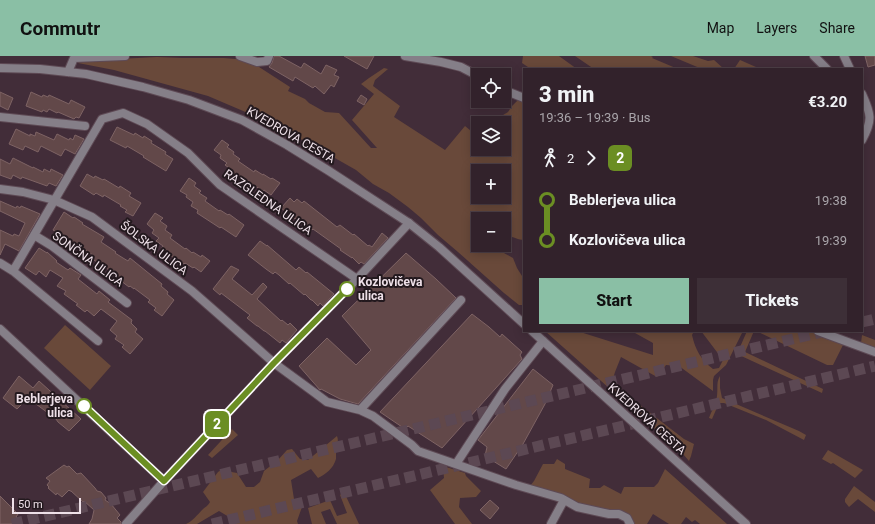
<!DOCTYPE html>
<html lang="en">
<head>
<meta charset="utf-8">
<style>
  body { margin:0; font-family:Roboto,sans-serif; background:#3d2f37; color:#f1f3f6; height:100vh; display:flex; flex-direction:column; font-size:15px; white-space:nowrap }
  * { box-sizing:border-box; margin:0 }
  p { font-size:13px; color:#a8a4a9 }
  .icon { flex:none; width:22px; height:22px; fill:none; stroke:currentColor; stroke-width:2; stroke-linecap:round; stroke-linejoin:round }
  .map { position:relative; flex:1; overflow:hidden }
  .panel { position:absolute; left:523px; top:12px; width:340px; height:264px; display:flex; flex-direction:column; background:#32222b; border-radius:0px; box-shadow:0 2px 10px #0003,0 0 0 1px #4d3f47 }
  .panel>* { flex:none }
  .badge { padding:0 8px; border-radius:6px; font-size:14px; line-height:26px }
  .tools { position:absolute; left:471px; top:12px; display:grid; gap:8px }
  .tools a { display:grid; place-items:center; width:40px; height:40px; border-radius:0px; background:#32222b; box-shadow:0 2px 10px #0003,0 0 0 1px #4d3f47; font-size:20px }
  .scale { position:absolute; left:12px; bottom:10px; width:69px; box-sizing:border-box; padding-left:4px; border:2px solid #eee0e8; border-top:0; font-size:11px; line-height:14px; white-space:nowrap; color:#eee0e8; -webkit-text-stroke:3px #23191e; paint-order:stroke }
  .map>.badge { position:absolute; translate:-50% -50%; box-shadow:0 0 0 2px #fff }
  .legs { display:flex; align-items:center; gap:6px; height:44px; padding:0 16px; font-size:13px }
  .legs p { margin-inline-start:auto }
  .head { display:flex; align-items:center; justify-content:space-between; height:68px; padding:0 16px }
  h1 { font-size:22px; font-weight:800; line-height:30px }
  .cta { display:flex; gap:8px; margin-top:auto; padding:8px 16px }
  .cta a { flex:1; height:46px; border-radius:0px; background:#8abfa5; color:#111; font-size:16px; font-weight:800; line-height:46px; text-align:center }
  .cta a+a { background:#3d2f37; color:#f1f3f6 }
  ul { padding:0 16px; list-style:none }
  li { display:flex; align-items:center; gap:14px; height:40px; font-size:15px }
  li i { display:grid; place-items:center; width:6px; height:100%; margin:0 5px; background:currentColor }
  li i::after { content:''; width:10px; height:10px; margin:-5px; border:3px solid; border-radius:50%; background:#32222b }
  li p { margin-inline-start:auto }
  li:first-child i { background:linear-gradient(#0000 50%,currentColor 0) }
  li:last-child i { background:linear-gradient(currentColor 50%,#0000 0) }
  header { display:flex; align-items:center; gap:24px; box-sizing:border-box; height:56px; padding:0 20px; background:#8abfa5; color:#111 }
  header strong { font-size:19px }
  nav { display:flex; gap:22px; margin-inline-start:auto; font-size:14px }
  .map>svg:first-child { display:block }
  .green { fill:#69493a; fill-rule:evenodd }
  .building { fill:#624849; stroke:#7e6364 }
  .lines { fill:none; stroke-linecap:round; stroke-linejoin:round }
  .trunk-tunnel { stroke:#5c4853; stroke-width:11; stroke-dasharray:11 5.5; stroke-linecap:butt }
  .minor-casing { stroke:#5e4a55; stroke-width:10 }
  .tertiary-casing { stroke:#5e4a55; stroke-width:10 }
  .minor { stroke:#857f88; stroke-width:8 }
  .tertiary { stroke:#857f88; stroke-width:8 }
  .line-1-casing { stroke:#fff; stroke-width:9 }
  .line-1 { stroke:#6b8e23; stroke-width:6 }
  .stop-1-dot { fill:#fff; stroke:#6b8e23; stroke-width:2 }
  .labels { text-anchor:middle; stroke-width:4; stroke-linejoin:round; paint-order:stroke }
  .street-label { font-size:12px; fill:#eee0e8; stroke:#23191e }
  .stop-label { font-size:12px; font-weight:bold; fill:#eee0e8; stroke:#23191e; text-anchor:start }
</style>
</head>
<body>
<header>
<strong>Commutr</strong>
<nav><a>Map</a><a>Layers</a><a>Share</a></nav>
</header>
<div class="map">
<svg width="875" height="468" viewBox="0 0 875 468">
  <rect width="100%" height="100%" fill="#422d39"/>
  <path class="green" d="M523,0H559L577,13H531L522,7Z
    M575,0H651L653,1L652,2L678,13H594Z
    M671,0H693L708,5L714,4L724,13H702Z
    M157,1L182,2H224L248,4L290,31L288,35L305,43L309,47L325,56L339,57L371,92H377L352,64L374,38L361,28L369,22L384,12L388,13L375,24L373,30L400,50L394,61L445,94L465,70L476,79L478,77V93H504V67H490L508,56L512,50L519,43L524,45V184C517,184 511,179 504,180V163H478V189H493V191L513,202L517,212L522,220L524,228V249H519L504,237L458,196L438,179L421,162L408,151L389,137L373,128L356,114L319,93L271,67L208,40L114,14L78,7L79,5ZM478,115H504V141H478Z
    M740,4L756,11L757,13H734Z
    M65,269L111,310L90,334L44,292Z
    M545,275H577L653,299V287L635,277L628,275H694L692,279C695,293 701,304 713,313L719,312L723,304L701,275H743L726,309L714,320L713,324V335L679,310L666,309L657,321L621,301L615,316L612,326L614,331L632,343L684,383L694,388L691,400L689,405L683,398Z
    M747,275H754L745,296L823,333L822,337L737,298Z
    M756,275H812L844,287L833,309H827Z
    M862,279L875,284V293L861,287Z
    M720,320V332L722,342L799,375L806,379L804,384L766,364L724,347H719L712,363L709,362C712,354 716,348 717,340C718,332 716,326 720,320Z
    M232,373L238,379L212,402L208,399Z
    M337,380C339,385 337,388 336,393C336,396 336,400 336,403C333,413 326,418 318,422L311,413L291,424L294,443L302,451L297,465L298,468H234V464L219,455L197,468H186C193,465 197,459 202,454C205,451 208,450 210,446L203,436L218,416L221,414L237,417L246,431H254L260,426L264,415L278,404L287,394L292,393L300,403L308,404Z
    M828,394L863,414L855,422L833,407L831,408L822,403Z
    M557,403L565,408V413L590,423L589,432H600L604,429L621,438L624,431H654L658,427L665,413L727,468H700L695,464L692,466L686,461L681,468H669L653,458L647,468H633L631,465L588,452L530,430L534,425L543,408H554Z
    M443,410L465,417L466,420L481,435L476,441L460,442L459,451L472,468H455L430,434L444,422Z
    M854,430L875,446V456L858,443L849,451L845,446V443Z
    M344,436L359,468H337L330,453L321,456L326,468H312L308,452L330,444L337,460L347,457L340,439Z"/>
  <path class="building" d="M274,0H279L301,12L304,7L321,18L326,9L337,14L334,19L339,21L334,31L331,29L324,38L315,30L313,32L295,21L293,25L269,11L272,7Z
    M344,0H374L367,13Z
    M865,0H875V9L868,11Z
    M0,36L13,42L8,54L0,50Z
    M31,36L42,41L43,39L48,41L49,39L69,48L71,44L85,51L79,62L76,61L74,63L58,56L57,57L49,53L47,56L43,54L42,56L26,50Z
    M361,39L367,43L364,49L357,45Z
    M117,71L134,79L135,77L143,82L144,80L152,85L151,87L166,96L165,98L173,103L166,115L143,101L144,100L127,90L126,92L110,84Z
    M16,73L30,80V78L35,80L36,76L54,84L57,78L69,84L70,82L73,84L75,79L84,83L75,98L65,93L61,100L41,90L38,96L25,90L23,94L9,88Z
    M222,84L229,89L227,91L234,96L233,98L240,103L238,105L254,116L255,114L263,119V118L271,123L272,122L280,127L271,139L264,134L263,135L255,130L254,131L247,126L246,127L239,121L238,122L230,117L232,114L225,109L227,107L220,102L221,99L214,94Z
    M13,102L33,112V111L43,116L44,113L50,116L51,113L63,119L56,130L49,127L47,130L22,121L21,123L13,119L11,123L0,119V103L10,108Z
    M87,118L94,122L95,120L103,124L104,123L119,132L120,130L131,137L129,140L141,147L133,160L125,156L127,154L120,150L121,149L104,139L103,141L96,137L94,139L80,130Z
    M189,122L196,127L194,130L201,135L199,137L207,142L205,145L219,155L220,154L228,159L229,158L244,169L236,181L221,171L220,172L197,157L198,154L191,150L193,146L186,141L187,139L180,135Z
    M290,142L294,146L297,143L302,147L304,145L337,171L340,169L353,179L354,178L368,190L369,189L372,191L382,177L388,182L364,208L361,206L359,208L352,201V202L340,194L341,193L313,173L312,174L296,162L295,163L281,152Z
    M0,145L16,152L17,150L20,152L21,150L40,158L19,195L5,188L0,199V174L13,180L14,178L19,180L25,167L0,155Z
    M64,156L73,162L74,161L83,167L82,168L104,181L101,186L116,196L115,197L123,202L128,205L130,202L162,228L161,230L168,236L167,238L174,244L162,260L154,254L156,252L148,246L150,244L134,232V233L130,230L129,231L108,215L109,214L91,202L93,199L53,174Z
    M155,157L163,162L160,165L167,170L165,174L172,179L170,182L185,193L186,192L192,197L193,196L201,201L202,199L210,205L201,216L194,211L193,212L185,207L184,208L161,194L163,190L156,185L159,182L152,177L154,174L147,168Z
    M260,185L267,190V189L296,214L299,211L306,217L307,216L334,238L323,250L320,247L318,250L312,244H311L305,238L304,239L290,227L289,228L279,219L275,216L273,218L266,213L248,199Z
    M39,192L47,197V196L57,205L56,206L68,214L70,212L81,219L78,223L97,238L99,235L110,244L108,246L132,264L131,267L137,273L135,276L143,283L130,298L122,291L124,289L115,283L117,280L110,274L117,265L101,253L94,260L87,254L85,256L76,249L78,248L64,238L66,235L57,230L63,222L50,214L46,221L39,215L36,219L25,212Z
    M406,197L436,223L456,242L358,348L340,343L321,333L320,334L299,310L327,282L356,309L371,294L342,260Z
    M231,210L239,214L232,223L252,239L263,227L267,231L257,243L281,265L282,264L288,269L290,267L297,274L286,287L282,284L280,287L265,275H264L258,270H257L247,262L250,259L221,237L220,239L213,233Z
    M472,258L489,271L500,281L502,278L522,296L520,299L522,303L442,392L408,370L405,373L380,356Z
    M533,313L553,329L545,348L523,388L506,413L485,400L487,391L478,384L502,353Z
    M19,320L33,332L39,325L81,363L69,375L58,366L56,363L28,342L17,353L3,342Z
    M64,409L67,411L69,410L77,418L81,417L95,432L97,435L101,436L106,442L105,444L111,448L120,459L117,462L121,466V468H89L92,463L94,454L84,445L83,446L71,435H70L69,434L62,441L57,437L56,439L48,432L49,431L47,429L50,425L46,422Z
    M0,440L18,458L16,461L22,468H0Z
    M490,444L499,452L490,463L480,454Z"/>
  <g class="lines">
    <path class="trunk-tunnel" d="M862,266L875,263
      M12,468L826,275
      M212,468L875,310"/>
    <g class="minor-casing">
      <path id="minor" d="M240,0L257,6L267,5L269,0
        M405,0L441,6L461,11L478,20
        M814,0L827,13
        M844,0L850,13
        M68,16L74,2L125,0
        M504,34L524,42
        M862,38C871,58 873,64 862,84
        M0,61L85,70
        M0,133L23,136L54,144L92,161L192,235L274,307L315,337L327,346L360,354L373,360L412,389L418,395L516,429L561,442L577,451L609,458H619L627,462L630,468
        M34,179L52,190L127,247
        M0,207L13,215L98,285
        M13,215L102,63L123,57L147,68L188,97L220,129L357,223
        M0,273L164,425
        M818,275L875,296
        M360,354L461,244
        M456,408L505,333L543,285
        M126,468L164,425L221,364L274,307L357,223L409,167
        M551,468L564,444"/>
    </g>
    <g class="tertiary-casing">
      <path id="tertiary" d="M0,12L40,13L86,18L143,31L189,44L242,64L287,89L329,115L409,167L439,191L524,268
        M532,275L746,468"/>
    </g>
    <use href="#minor" class="minor"/>
    <use href="#tertiary" class="tertiary"/>
  </g>
  <g class="lines">
    <g class="line-1-casing">
      <path id="line-1" d="M84,350L164,425L274,307L347,233"/>
    </g>
    <use href="#line-1" class="line-1"/>
  </g>
  <g class="stop-1-dot">
    <circle cx="347" cy="233" r="7"/>
    <circle cx="84" cy="350" r="7"/>
  </g>
  <g class="labels">
    <g class="street-label">
      <text transform="translate(291 79) rotate(30)" y="4">KVEDROVA CESTA</text>
      <text transform="translate(268 146) rotate(35)" y="4">RAZGLEDNA ULICA</text>
      <text transform="translate(154 192) rotate(37)" y="4">ŠOLSKA ULICA</text>
      <text transform="translate(88 203) rotate(36)" y="4">SONČNA ULICA</text>
      <text transform="translate(647 363) rotate(42)" y="4">KVEDROVA CESTA</text>
    </g>
    <g class="stop-label">
      <text x="358" y="230">Kozlovičeva<tspan x="358" dy="14">ulica</tspan></text>
      <text x="73" y="347" text-anchor="end">Beblerjeva<tspan x="73" dy="14">ulica</tspan></text>
    </g>
  </g>
</svg>
<div class="tools">
<a><svg class="icon" aria-label="locate" viewBox="0 0 24 24"><circle cx="12" cy="12" r="6"/><path d="M12 2v4M12 18v4M2 12h4M18 12h4"/></svg></a>
<a><svg class="icon" aria-label="layers" viewBox="0 0 24 24"><path d="M12 4l9 5-9 5-9-5zM3 14l9 5 9-5"/></svg></a>
<a>+</a>
<a>−</a>
</div>
<div class="scale">50 m</div>
<b class="badge" style="left:217px;top:368px;background:#6b8e23;color:#fff">2</b>
<section class="panel">
<div class="head"><div><h1>3 min</h1><p>19:36 – 19:39 · Bus</p></div><b>€3.20</b></div>
<div class="legs"><svg class="icon" aria-label="walk" viewBox="0 0 24 24"><circle cx="13" cy="4" r="2"/><path d="M13 8l-2 6 4 7M11 14l-3 7M7 12l3-4h3l4 4"/></svg>2<svg class="icon" aria-label="forward" viewBox="0 0 24 24"><path d="M9 5l7 7-7 7"/></svg><b class="badge" style="background:#6b8e23;color:#fff">2</b></div>
<ul>
<li><i style="color:#6b8e23"></i><b>Beblerjeva ulica</b><p>19:38</p></li>
<li><i style="color:#6b8e23"></i><b>Kozlovičeva ulica</b><p>19:39</p></li>
</ul>
<div class="cta"><a>Start</a><a>Tickets</a></div>
</section>
</div>
</body>
</html>
